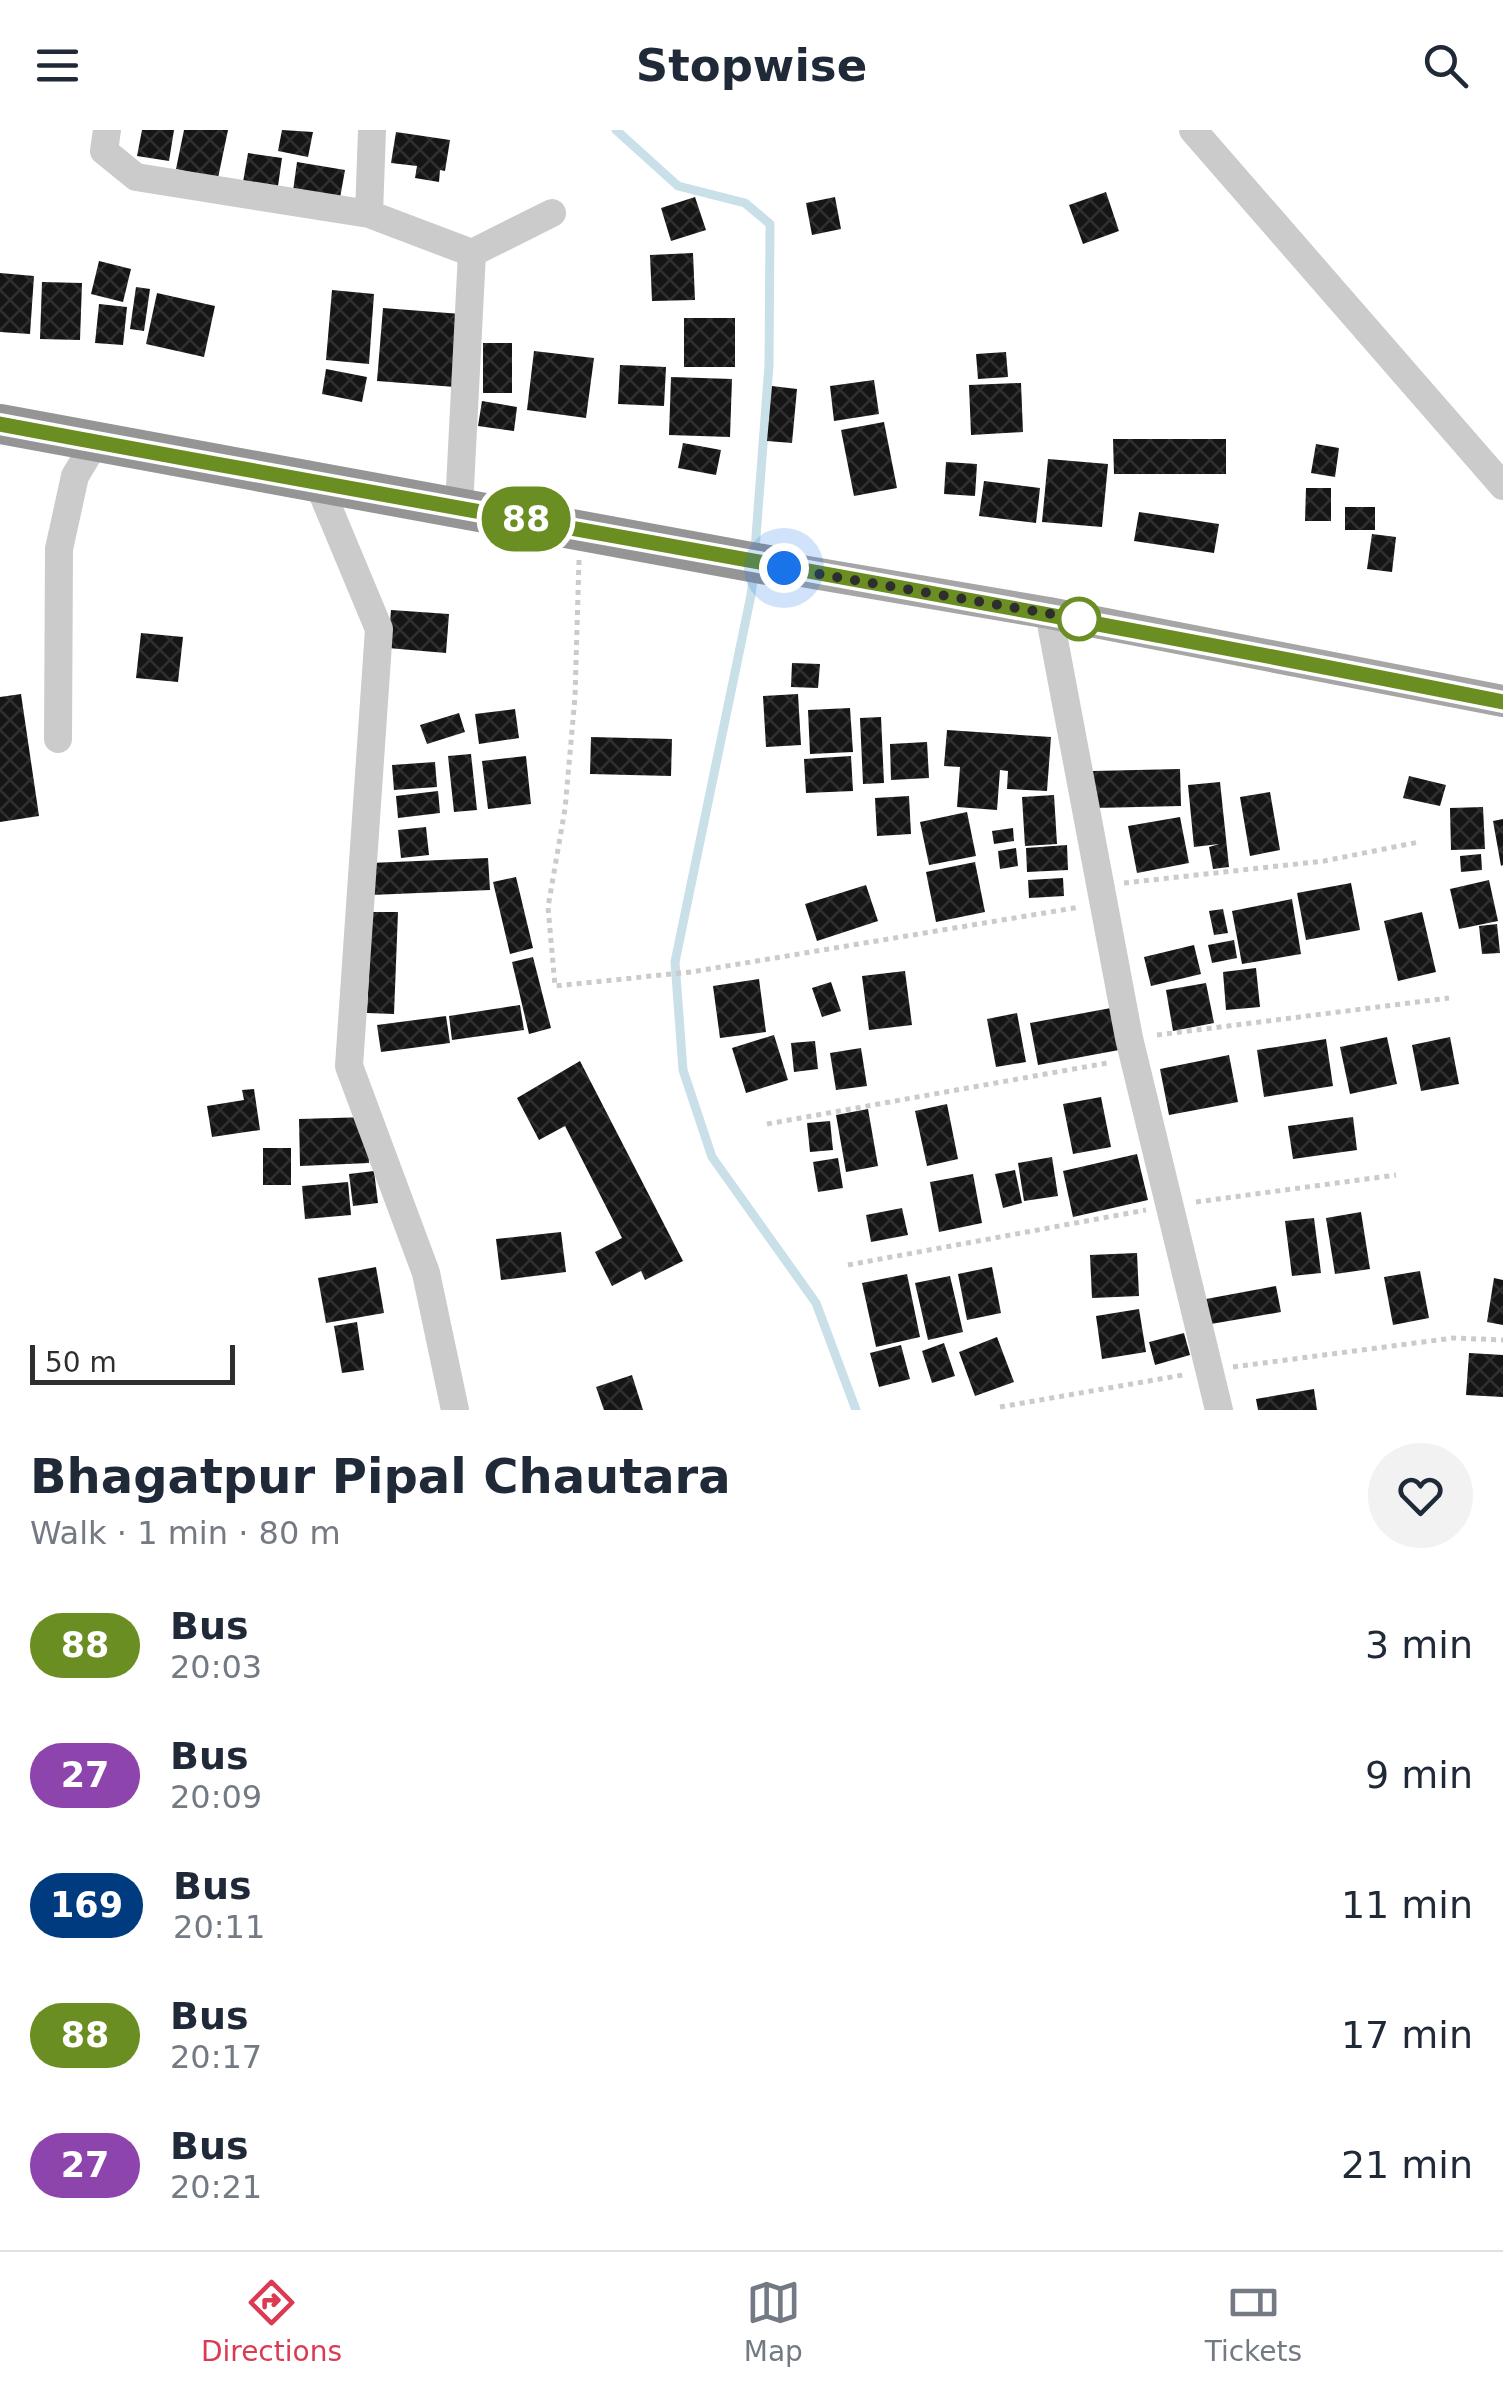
<!DOCTYPE html>
<html lang="en">
<head>
<meta charset="utf-8">
<style>
  body { margin:0; font-family:"DejaVu Sans",sans-serif; background:#f2f2f3; color:#1f2937; height:100vh; display:flex; flex-direction:column; font-size:38px; white-space:nowrap }
  * { box-sizing:border-box; margin:0 }
  p { font-size:32px; color:#747a83 }
  .icon { flex:none; width:55px; height:55px; fill:none; stroke:currentColor; stroke-width:2; stroke-linecap:round; stroke-linejoin:round }
  .map { position:relative; height:1280px; overflow:hidden }
  .details { display:flex; flex-direction:column; background:#fff; flex:1 }
  .details>* { flex:none }
  .badge { padding:0 20px; border-radius:32px; font-size:35px; line-height:65px }
  .scale { position:absolute; left:30px; bottom:25px; width:205px; box-sizing:border-box; padding-left:10px; border:5px solid #2e2e2e; border-top:0; font-size:28px; line-height:35px; white-space:nowrap; color:#2e2e2e; -webkit-text-stroke:8px #fff; paint-order:stroke }
  .you { position:absolute; width:50px; height:50px; margin:-25px; border:8px solid #fff; border-radius:50%; background:#1a73e8; box-shadow:0 0 0 15px #1a73e833 }
  .map>.badge { position:absolute; translate:-50% -50%; box-shadow:0 0 0 5px #fff }
  .round { display:grid; place-items:center; flex:none; width:105px; height:105px; border-radius:52px; background:#f2f2f3 }
  .head { display:flex; align-items:center; justify-content:space-between; height:170px; padding:0 30px }
  h1 { font-size:48px; font-weight:800; line-height:75px }
  ul { padding:0; list-style:none }
  li { display:flex; align-items:center; gap:30px; height:130px; padding:0 30px }
  li div { flex:1 }
  li b { display:block; font-size:38px }
  li em { font-style:normal }
  li .badge { min-width:110px; font-weight:700; text-align:center }
  header { display:flex; justify-content:space-between; align-items:center; height:130px; padding:0 30px; background:#fff; font-size:45px; font-weight:800 }
  .tab-bar { display:flex; justify-content:space-around; align-items:center; height:140px; border-top:2px solid #e0e1e3; background:#fff; font-size:28px; color:#747a83 }
  .tab-bar a { display:grid; justify-items:center; gap:5px }
  .tab-bar .current { color:#da3b53 }
  .map>svg:first-child { display:block }
  .lines { fill:none; stroke-linecap:round; stroke-linejoin:round }
  .stream { stroke:#cae0e9; stroke-width:9 }
  .building { fill:url(#building-cross-hatch) }
  .path { stroke:#cbcbcb; stroke-width:5; stroke-dasharray:5 5; stroke-linecap:butt }
  .minor { stroke:#cbcbcb; stroke-width:28 }
  .major { stroke:#a6a6a6; stroke-width:32 }
  .highway { stroke:#959595; stroke-width:40 }
  .line-casing { stroke:#fff; stroke-width:22 }
  .line { stroke:#6b8e23; stroke-width:15 }
  .walk { stroke:#2e2e2e; stroke-width:10; stroke-dasharray:0 18 }
  .stop-dot { fill:#fff; stroke:#6b8e23; stroke-width:5 }
</style>
</head>
<body>
<header><svg class="icon" aria-label="menu" viewBox="0 0 24 24"><path d="M4 6h16M4 12h16M4 18h16"/></svg>Stopwise<svg class="icon" aria-label="search" viewBox="0 0 24 24"><circle cx="10" cy="10" r="6"/><path d="M15 15l6 6"/></svg></header>
<div class="map">
<svg width="1503" height="1280" viewBox="0 0 1503 1280">
  <defs>
    <pattern id="building-cross-hatch" width="8" height="8" patternUnits="userSpaceOnUse" patternTransform="scale(2.5)"><rect width="8" height="8" fill="#151515"/><path d="M0 0l8 8M0 8l8-8" fill="none" stroke="#2f2f2f"/></pattern>
  </defs>
  <rect width="100%" height="100%" fill="#fff"/>
  <g class="lines">
    <path class="stream" d="M616,0L678,56L745,73L770,94L769,235L755,420
      M754,441L751,465L675,832L683,940L712,1027L816,1173L856,1280"/>
  </g>
  <path class="building" d="M142,0H174L169,31L137,26Z
    M184,0H228L218,48L176,39Z
    M282,0L313,2L308,27L278,21Z
    M396,2L450,10L445,41L440,40L439,52L415,48L417,36L391,33Z
    M248,23L282,28L277,63L242,58Z
    M297,32L345,40L340,68L293,61Z
    M1106,62L1119,101L1083,114L1069,75Z
    M695,67L706,100L671,111L661,78Z
    M835,67L841,99L812,105L806,73Z
    M693,123L695,170L652,171L650,125Z
    M99,131L131,139L123,172L91,164Z
    M0,143L34,146L30,204L0,202Z
    M42,152L82,153L80,210L40,209Z
    M136,157L150,159L144,201L130,199Z
    M332,160L374,164L369,234L326,230Z
    M157,163L215,176L204,227L146,214Z
    M99,174L127,177L123,215L95,213Z
    M383,178L461,184L455,257L377,251Z
    M684,188H735V237H684Z
    M483,213H512V263H483Z
    M534,221L594,228L586,288L527,280Z
    M1006,222L1008,247L978,249L976,224Z
    M620,235L666,237L664,276L618,274Z
    M326,239L367,247L362,272L322,264Z
    M671,247L732,249L730,307L669,305Z
    M874,250L879,284L834,291L830,256Z
    M1021,253L1023,302L971,305L969,255Z
    M772,256L797,259L792,313L767,311Z
    M482,271L517,277L514,301L478,296Z
    M884,292L897,358L854,366L841,300Z
    M1113,309H1226V344H1114Z
    M683,313L721,320L716,345L678,338Z
    M1316,314L1339,318L1335,347L1311,343Z
    M1048,329L1108,334L1102,397L1042,392Z
    M946,332L977,334L975,366L944,364Z
    M984,351L1040,358L1036,393L979,386Z
    M1306,358H1331V391H1305Z
    M1345,377H1375V400H1345Z
    M1139,382L1219,394L1214,423L1134,411Z
    M1372,404L1396,407L1392,442L1367,439Z
    M391,480L449,484L446,523L388,518Z
    M141,503L183,507L178,552L136,548Z
    M792,533L820,534L818,558L791,557Z
    M21,564L39,686L0,692V567Z
    M798,564L801,615L766,617L763,566Z
    M850,578L853,622L810,624L808,580Z
    M515,579L519,608L479,614L475,584Z
    M459,583L465,602L427,614L420,595Z
    M881,587L884,653L863,654L860,588Z
    M947,600L1051,607L1047,661L1007,659L1008,641L1000,640L997,680L957,677L960,637L944,636Z
    M591,607L672,609L671,646L590,644Z
    M927,612L929,648L891,650L890,614Z
    M471,624L477,680L454,682L448,626Z
    M526,626L531,674L488,679L482,631Z
    M851,626L853,661L806,663L804,629Z
    M435,632L437,657L394,660L392,635Z
    M1180,639L1181,676L1094,678L1093,641Z
    M1409,646L1446,655L1440,676L1403,668Z
    M1220,652L1229,737L1213,739L1209,717L1219,714L1194,717L1188,655Z
    M438,661L440,683L398,688L396,666Z
    M1270,662L1280,720L1250,726L1240,667Z
    M1054,665L1057,714L1025,716L1022,667Z
    M909,666L911,704L877,706L875,668Z
    M1483,677L1485,719L1451,720L1450,678Z
    M967,682L976,726L929,735L920,692Z
    M1180,687L1189,733L1137,743L1128,696Z
    M1503,689V735L1501,736L1493,691Z
    M426,697L429,725L401,728L398,700Z
    M1013,698L1014,711L994,714L992,701Z
    M1067,715L1068,740L1027,742L1026,718Z
    M1016,718L1018,736L1000,739L998,721Z
    M1481,724L1482,740L1461,742L1460,726Z
    M488,728L490,760L371,765L370,733Z
    M975,732L985,782L936,792L926,742Z
    M516,747L533,818L510,824L493,752Z
    M1063,748L1064,766L1029,768L1028,750Z
    M1489,750L1498,791L1459,799L1450,759Z
    M1351,753L1360,800L1306,810L1297,763Z
    M866,755L878,791L817,811L805,774Z
    M1292,769L1301,824L1242,834L1232,781Z
    M1223,779L1228,803L1214,805L1209,781Z
    M372,782H398L394,884L367,883Z
    M1422,782L1436,842L1398,851L1384,791Z
    M1497,794L1500,823L1482,824L1479,796Z
    M1234,810L1237,828L1212,833L1208,815Z
    M1194,815L1201,844L1151,856L1144,827Z
    M533,827L551,898L529,904L512,832Z
    M1256,838L1260,877L1226,880L1223,842Z
    M905,841L912,895L869,900L862,846Z
    M759,849L766,902L720,908L713,856Z
    M831,852L841,881L822,887L812,858Z
    M1206,853L1214,893L1173,901L1166,860Z
    M520,875L524,900L452,910L449,886Z
    M1111,878L1119,920L1038,935L1030,893Z
    M1017,883L1026,932L996,937L987,889Z
    M446,886L450,913L381,922L377,895Z
    M774,905L788,950L746,963L732,918Z
    M1387,907L1397,954L1350,964L1340,917Z
    M1450,907L1459,954L1421,961L1412,915Z
    M1326,909L1333,956L1264,967L1257,920Z
    M815,911L818,939L794,942L791,913Z
    M861,918L867,956L836,960L830,923Z
    M1229,925L1238,972L1169,985L1160,939Z
    M580,931L683,1131L645,1150L641,1141L612,1156L595,1122L622,1108L565,996L539,1010L517,968Z
    M254,959L260,1000L212,1007L207,976L244,970L242,960Z
    M1101,967L1111,1017L1073,1024L1063,974Z
    M947,974L958,1029L927,1036L915,981Z
    M868,979L878,1036L846,1042L836,985Z
    M368,987L369,1033L300,1036L299,989Z
    M1353,987L1357,1020L1293,1029L1288,996Z
    M830,991L833,1020L810,1022L807,993Z
    M263,1018H291V1055H263Z
    M1137,1024L1148,1070L1073,1087L1063,1041Z
    M1052,1027L1058,1066L1024,1071L1018,1033Z
    M838,1028L843,1058L818,1062L813,1032Z
    M1015,1040L1022,1073L1003,1078L995,1044Z
    M374,1041L378,1073L353,1076L349,1044Z
    M973,1044L982,1093L939,1102L930,1052Z
    M348,1052L351,1085L305,1089L302,1056Z
    M902,1078L908,1105L871,1112L866,1085Z
    M1361,1082L1370,1139L1335,1144L1326,1088Z
    M1314,1088L1321,1143L1292,1146L1285,1091Z
    M561,1102L566,1142L501,1150L496,1109Z
    M1137,1123L1139,1166L1092,1168L1090,1125Z
    M376,1137L384,1183L326,1193L318,1148Z
    M992,1137L1001,1183L967,1190L958,1144Z
    M1420,1141L1429,1188L1393,1195L1384,1147Z
    M907,1144L920,1207L876,1217L862,1153Z
    M950,1146L963,1202L928,1210L915,1153Z
    M1494,1148L1503,1150V1195L1487,1192Z
    M1276,1156L1281,1182L1211,1194L1206,1169Z
    M1139,1179L1146,1222L1102,1229L1096,1186Z
    M357,1192L364,1240L342,1243L334,1196Z
    M1184,1203L1190,1225L1155,1235L1149,1212Z
    M997,1207L1014,1252L975,1266L959,1222Z
    M944,1213L955,1246L932,1253L922,1221Z
    M901,1215L910,1249L879,1257L870,1223Z
    M1469,1223L1503,1225V1267L1466,1265Z
    M632,1245L643,1280H604L596,1257Z
    M1314,1259L1317,1280H1258L1256,1269Z"/>
  <g class="lines">
    <path class="path" d="M579,430L575,567L565,679L548,777L555,856L691,842L1080,777
      M1124,753L1324,731L1419,712
      M1157,905L1449,868
      M767,994L1107,933
      M1196,1072L1396,1045
      M848,1135L1146,1080
      M1233,1237L1453,1208L1503,1210
      M1000,1277L1183,1245"/>
    <path class="minor" d="M107,0L104,21L136,47L369,84L472,123L459,377
      M1193,0L1503,356
      M369,84L372,0
      M472,123L552,83
      M318,353L379,499L349,936L426,1143L455,1280
      M1049,483L1129,908L1219,1280
      M58,609L59,419L75,346L96,311"/>
    <path class="major" d="M784,438L1049,483L1503,571"/>
    <path class="highway" d="M0,294L784,438"/>
  </g>
  <g class="lines">
    <g class="line-casing">
      <path id="line" d="M0,294C501,388 1003,472 1503,572"/>
    </g>
    <use href="#line" class="line"/>
    <path class="walk" d="M784,438L1086,490L1079,489"/>
  </g>
  <circle class="stop-dot" cx="1079" cy="489" r="20"/>
</svg>
<div class="scale">50 m</div>
<div class="you" style="left:784px;top:438px"></div>
<b class="badge" style="left:526px;top:389px;background:#6b8e23;color:#fff">88</b>
</div>
<section class="details">
<div class="head"><div><h1>Bhagatpur Pipal Chautara</h1><p>Walk · 1 min · 80 m</p></div><a class="round"><svg class="icon" aria-label="heart" viewBox="0 0 24 24"><path d="M12 20l-8-8c-3-5 5-10 8-4 3-6 11-1 8 4z"/></svg></a></div>
<ul>
<li><span class="badge" style="background:#6b8e23;color:#fff">88</span><div><b>Bus</b><p>20:03</p></div><em>3 min</em></li>
<li><span class="badge" style="background:#8e44ad;color:#fff">27</span><div><b>Bus</b><p>20:09</p></div><em>9 min</em></li>
<li><span class="badge" style="background:#003b80;color:#fff">169</span><div><b>Bus</b><p>20:11</p></div><em>11 min</em></li>
<li><span class="badge" style="background:#6b8e23;color:#fff">88</span><div><b>Bus</b><p>20:17</p></div><em>17 min</em></li>
<li><span class="badge" style="background:#8e44ad;color:#fff">27</span><div><b>Bus</b><p>20:21</p></div><em>21 min</em></li>
</ul>
</section>
<nav class="tab-bar">
<a class="current"><svg class="icon" aria-label="directions" viewBox="0 0 24 24"><path d="M12 3l9 9-9 9-9-9zM9 14v-3h6M13 9l2 2-2 2"/></svg>Directions</a>
<a><svg class="icon" aria-label="map" viewBox="0 0 24 24"><path d="M3 6l6-2 6 2 6-2v14l-6 2-6-2-6 2zM9 4v14M15 6v14"/></svg>Map</a>
<a><svg class="icon" aria-label="tickets" viewBox="0 0 24 24"><path d="M3 7h18v10H3zM15 7v10"/></svg>Tickets</a>
</nav>
</body>
</html>
